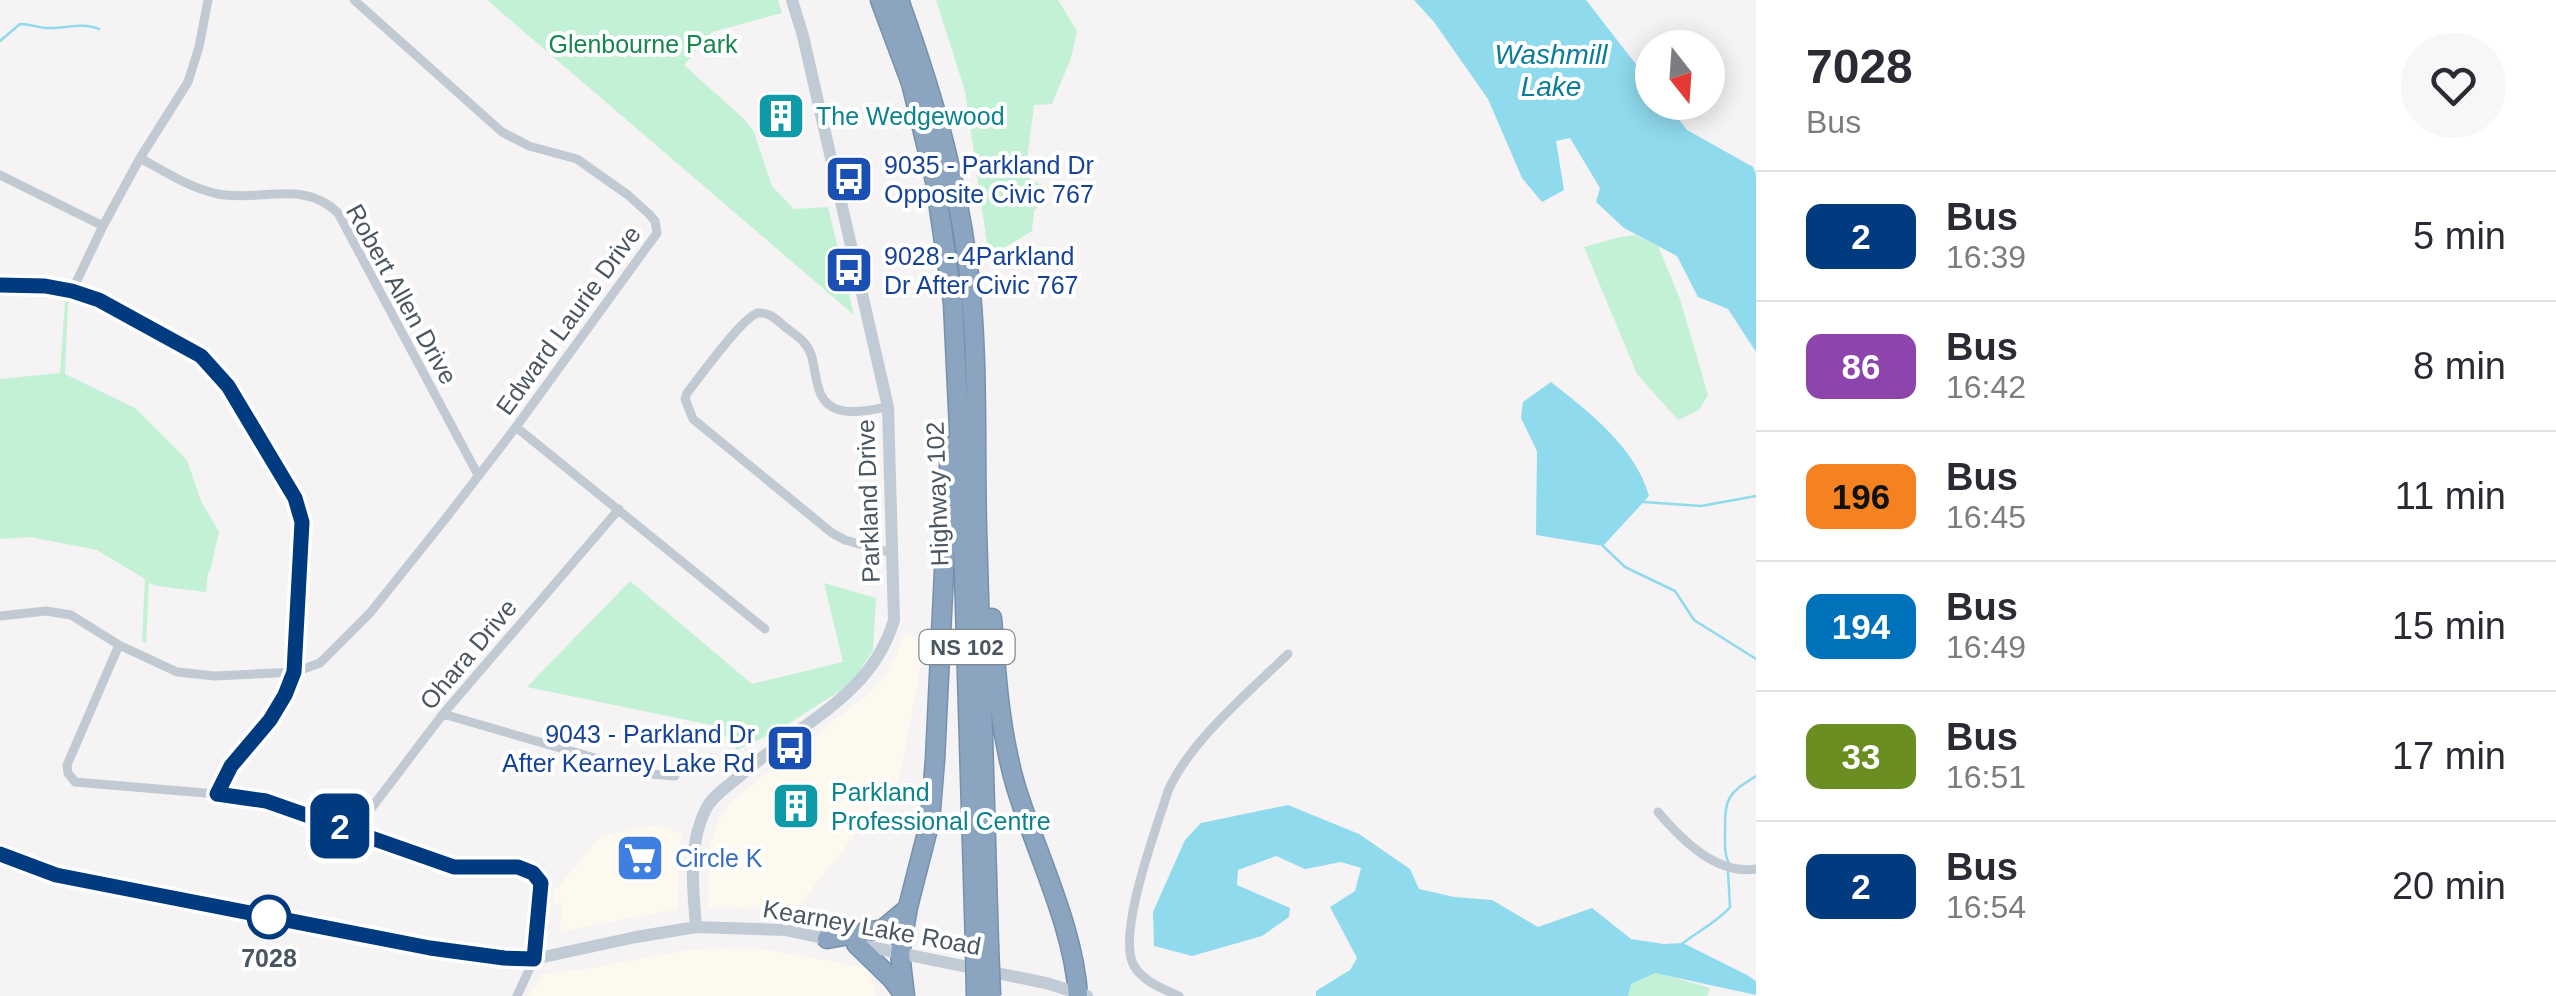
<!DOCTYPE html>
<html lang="en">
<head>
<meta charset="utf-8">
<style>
  body { margin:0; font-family:Arial,sans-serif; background:#f7f7f7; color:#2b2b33; height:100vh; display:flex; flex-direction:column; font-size:38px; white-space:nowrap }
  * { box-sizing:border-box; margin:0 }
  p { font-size:32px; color:#7c7c81 }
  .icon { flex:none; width:55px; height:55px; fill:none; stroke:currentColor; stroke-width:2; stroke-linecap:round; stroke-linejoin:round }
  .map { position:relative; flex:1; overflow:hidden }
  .panel { display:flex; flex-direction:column; background:#fff; width:800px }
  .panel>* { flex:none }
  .badge { padding:0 20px; border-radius:15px; font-size:35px; line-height:65px }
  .needle { width:65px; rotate:163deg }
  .buttons { position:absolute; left:1635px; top:30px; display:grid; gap:20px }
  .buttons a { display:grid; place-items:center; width:90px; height:90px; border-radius:50%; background:#fff; box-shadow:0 5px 25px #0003; font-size:50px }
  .map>.badge { position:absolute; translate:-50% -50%; box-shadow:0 0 0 5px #fff }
  .round { display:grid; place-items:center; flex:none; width:105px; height:105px; border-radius:52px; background:#f7f7f7 }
  .head { display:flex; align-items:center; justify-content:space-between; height:170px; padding:0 50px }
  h1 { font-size:48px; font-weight:700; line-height:75px }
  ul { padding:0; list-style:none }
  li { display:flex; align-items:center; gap:30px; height:130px; padding:0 50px; border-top:2px solid #e1e1e2 }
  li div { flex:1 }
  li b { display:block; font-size:38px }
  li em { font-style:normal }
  li .badge { min-width:110px; font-weight:700; text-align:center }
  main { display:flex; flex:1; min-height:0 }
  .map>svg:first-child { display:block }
  .commercial { fill:#fdf9ef }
  .green { fill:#c3f1d5 }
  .water { fill:#90daee }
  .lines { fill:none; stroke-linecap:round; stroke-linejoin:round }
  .stream { stroke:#90daee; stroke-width:2.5 }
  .highway-casing { stroke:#7690ad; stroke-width:21 }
  .street { stroke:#c1cad2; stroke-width:9 }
  .secondary { stroke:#c1cbd6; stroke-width:12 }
  .highway { stroke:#8ba5c1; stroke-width:18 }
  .highway-bridge-casing { stroke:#7690ad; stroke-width:21; stroke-linecap:butt }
  .highway-bridge { stroke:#8ba5c1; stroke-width:18 }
  .line-casing { stroke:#fff; stroke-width:22 }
  .line { stroke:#003b80; stroke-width:15 }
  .stop-dot { fill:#fff; stroke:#003b80; stroke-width:5 }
  .labels { text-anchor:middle; stroke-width:8; stroke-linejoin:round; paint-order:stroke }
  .shield { fill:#fff; stroke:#808990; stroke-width:2.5 }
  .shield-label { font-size:22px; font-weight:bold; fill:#4a5661 }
  .park-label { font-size:25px; fill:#17864f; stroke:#fff }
  .culture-label { font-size:25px; fill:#0d838f; stroke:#fff; text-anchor:start }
  .transit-label { font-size:25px; fill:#164399; stroke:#fff; text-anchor:start }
  .street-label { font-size:25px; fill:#4a5661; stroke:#fff }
  .shop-label { font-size:25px; fill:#366cbe; stroke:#fff; text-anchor:start }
  .stop-label { font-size:25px; font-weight:bold; fill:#4a5661; stroke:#fff }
  .water-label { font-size:28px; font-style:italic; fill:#0c7c9b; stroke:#fff }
</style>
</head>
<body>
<main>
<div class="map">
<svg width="1756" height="996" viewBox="0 0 1756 996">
  <rect width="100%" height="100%" fill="#f5f3f3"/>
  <path class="commercial" d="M904,634L926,639L899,780L795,910L707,907L709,848L720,817L730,803L743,792L869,693L884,676L895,657Z
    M655,825L682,833L679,850L678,909L559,932L562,904L553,903L554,892L600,837Z
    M720,948L764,949L867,968L877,996H528L544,974L587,969L680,951Z"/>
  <path class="green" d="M487,0H778L782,13L712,32L684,65L745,120L754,132L772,186L794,209L828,207L854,315Z
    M936,0H1058L1077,31L1071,58L1052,104L1034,105L1025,176L1045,187L1043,200L1034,211L1032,231L989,257L965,91Z
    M1636,235L1658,246L1680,299L1708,395L1699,410L1678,420L1637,374L1584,247L1620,237Z
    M65,301H68L65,374L135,408L187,460L201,501L219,532L210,571L208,572L206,592L157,586L149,583L146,643L142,641L145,579L97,550L30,537L0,539V379L60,373Z
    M630,581L752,684L843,662L824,583L876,598L873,650L851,684L777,731L737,750L716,726L527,687Z
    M1655,972L1710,988L1707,996H1628L1630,984Z"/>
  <path class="water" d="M1414,0H1586L1652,85V102L1666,103L1687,130L1753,167L1756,174V352L1728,309L1698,297L1677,256L1624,228L1596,202L1600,188L1570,138L1556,141L1564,190L1542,202L1522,178L1488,99L1434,22Z
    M1551,382C1589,412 1636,448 1649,496L1603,546L1536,535L1537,451L1521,418L1523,402Z
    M1288,805L1359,834L1410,869L1419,889L1454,897L1492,900L1538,927L1592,908L1631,939L1664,944L1683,943L1747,975L1756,981V995L1655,973L1631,984L1628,996H1316V991L1350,970L1357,958L1330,907L1355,891L1361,868L1341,862L1305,869L1276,856L1238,870L1237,885L1290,908L1289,917L1262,936L1192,956L1154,946L1153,912L1185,840L1201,823Z"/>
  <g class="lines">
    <path class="stream" d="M0,41L20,24C29,24 37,27 46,28C64,29 82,22 99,29
      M1644,502L1701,506L1756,496
      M1603,546L1625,567L1675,591L1694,620L1756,659
      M1729,864C1724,854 1725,843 1725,831C1725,798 1727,794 1756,776
      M1683,943C1696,933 1721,919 1730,907L1728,872"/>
    <g class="highway-casing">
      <path id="highway" d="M880,0L911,83L935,181L953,303L961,471L975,945
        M899,0C934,97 961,190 971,293C978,371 975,450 977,528C980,667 986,806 989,945
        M992,618C996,674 1000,733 1016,787C1036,853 1074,927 1078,996
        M827,939L883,929L908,908
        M856,944L892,979L901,991
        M905,996L900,954L908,907L930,821L935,760L950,446"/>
    </g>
    <path class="street" d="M140,158C165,172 190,188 218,194C261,202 304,179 338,213L478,475
      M0,175L103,226
      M0,285L45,287L72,291L99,299L201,356L228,386L295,498L302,522L295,672L285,695L270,720L231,765L217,794
      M72,291L103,226L140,158L188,82L199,47L208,0
      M888,407C871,410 842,417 828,404C815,393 816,369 811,354C806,341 796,335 785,327C777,320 770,312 758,313C743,316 699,378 687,393L685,399L693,419L832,533L845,540L892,553
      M516,427L765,629
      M0,616L46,611L71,615L119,645L177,672L215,676L295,672L320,663L370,613L446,518L516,427L657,233L655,221L649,214L628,195L577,159L529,146L502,132L354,0
      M119,645L67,765L68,773L75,782L217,794L265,801L454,867H518L533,873L541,883L534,959L517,996
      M443,714L650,774L675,776
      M1658,812C1682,840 1716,875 1756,869
      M354,831L443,714L619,509
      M1179,996C1163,989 1144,982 1134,966C1116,934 1157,827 1168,791C1190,741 1248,693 1288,654"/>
    <path class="secondary" d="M0,854L57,875L429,948L504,958L534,959L636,937L696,927L785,930L832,940
      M696,927C693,887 687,844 707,807C714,795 730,784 741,775C797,724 871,698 894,620L888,407L803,36L792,0
      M856,944L1046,983L1087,996"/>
    <use href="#highway" class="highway"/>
    <g class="highway-bridge-casing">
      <path id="highway-bridge" d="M975,945L976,996
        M989,945L991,996"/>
    </g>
    <use href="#highway-bridge" class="highway-bridge"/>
  </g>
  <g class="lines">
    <g class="line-casing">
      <path id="line" d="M0,285L45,286L72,291L99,300L201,356L228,386L295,498L302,522L294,672L285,695L270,720L231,766L217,794L266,801L454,867H518L533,873L541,883L534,959L504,958L430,948L168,897L56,875L0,854"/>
    </g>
    <use href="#line" class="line"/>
  </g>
  <defs>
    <g id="building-square" transform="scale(2.5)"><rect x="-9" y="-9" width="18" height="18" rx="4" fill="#0f9aa8" stroke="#fff"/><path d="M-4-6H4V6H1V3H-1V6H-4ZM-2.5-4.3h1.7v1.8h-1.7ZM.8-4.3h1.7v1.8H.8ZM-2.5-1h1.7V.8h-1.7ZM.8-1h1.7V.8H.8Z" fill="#fff"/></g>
    <g id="bus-square" transform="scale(2.5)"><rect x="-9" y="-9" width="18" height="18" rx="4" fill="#1a4fb4" stroke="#fff"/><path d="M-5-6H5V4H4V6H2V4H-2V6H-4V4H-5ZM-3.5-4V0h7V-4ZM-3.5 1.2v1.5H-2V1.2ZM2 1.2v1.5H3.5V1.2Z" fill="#fff"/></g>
    <g id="supermarket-square" transform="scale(2.5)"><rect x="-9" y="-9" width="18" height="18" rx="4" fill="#3f7fe0" stroke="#fff"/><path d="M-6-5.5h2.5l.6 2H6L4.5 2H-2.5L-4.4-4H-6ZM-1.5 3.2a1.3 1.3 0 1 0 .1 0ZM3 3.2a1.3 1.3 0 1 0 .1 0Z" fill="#fff"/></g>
  </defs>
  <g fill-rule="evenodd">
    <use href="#building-square" x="781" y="116"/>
    <use href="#bus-square" x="849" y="179"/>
    <use href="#bus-square" x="849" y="270"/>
    <use href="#bus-square" x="790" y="748"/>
    <use href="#building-square" x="796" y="806"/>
    <use href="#supermarket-square" x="640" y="858"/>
  </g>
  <circle class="stop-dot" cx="269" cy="917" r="20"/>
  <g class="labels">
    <rect class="shield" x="919.5" y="630" width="95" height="34" rx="8"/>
    <g class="shield-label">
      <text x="967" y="655">NS 102</text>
    </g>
    <g class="park-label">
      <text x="643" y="53">Glenbourne Park</text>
    </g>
    <g class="culture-label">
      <text x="816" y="125">The Wedgewood</text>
      <text x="831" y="801">Parkland<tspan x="831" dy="29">Professional Centre</tspan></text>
    </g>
    <g class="transit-label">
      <text x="884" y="174">9035 - Parkland Dr<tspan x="884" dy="29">Opposite Civic 767</tspan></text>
      <text x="884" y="265">9028 - 4Parkland<tspan x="884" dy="29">Dr After Civic 767</tspan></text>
      <text x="755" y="743" text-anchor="end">9043 - Parkland Dr<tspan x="755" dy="29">After Kearney Lake Rd</tspan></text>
    </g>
    <g class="street-label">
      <text transform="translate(402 294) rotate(61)" y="9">Robert Allen Drive</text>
      <text transform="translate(568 320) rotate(-54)" y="9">Edward Laurie Drive</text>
      <text transform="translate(937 494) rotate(-92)" y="9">Highway 102</text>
      <text transform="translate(868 501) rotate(-92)" y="9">Parkland Drive</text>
      <text transform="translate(468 654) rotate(-50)" y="9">Ohara Drive</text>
      <text transform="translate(872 927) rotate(10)" y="9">Kearney Lake Road</text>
    </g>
    <g class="shop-label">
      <text x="675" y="867">Circle K</text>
    </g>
    <g class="stop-label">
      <text x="269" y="967">7028</text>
    </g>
    <g class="water-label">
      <text x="1551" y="64">Washmill<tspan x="1551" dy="32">Lake</tspan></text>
    </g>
  </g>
</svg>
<div class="buttons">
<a><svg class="needle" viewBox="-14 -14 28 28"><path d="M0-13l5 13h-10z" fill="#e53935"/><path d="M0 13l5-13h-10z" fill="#7c7c81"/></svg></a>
</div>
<b class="badge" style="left:340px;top:826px;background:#003b80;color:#fff">2</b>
</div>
<section class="panel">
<div class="head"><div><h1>7028</h1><p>Bus</p></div><a class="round"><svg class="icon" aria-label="heart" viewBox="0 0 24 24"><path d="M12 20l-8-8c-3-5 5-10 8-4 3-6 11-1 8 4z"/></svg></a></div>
<ul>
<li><span class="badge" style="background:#003b80;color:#fff">2</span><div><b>Bus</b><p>16:39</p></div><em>5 min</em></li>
<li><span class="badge" style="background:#8e44ad;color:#fff">86</span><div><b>Bus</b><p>16:42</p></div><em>8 min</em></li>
<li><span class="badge" style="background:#f58220;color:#111">196</span><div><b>Bus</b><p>16:45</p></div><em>11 min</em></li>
<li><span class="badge" style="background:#0072bc;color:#fff">194</span><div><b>Bus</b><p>16:49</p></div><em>15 min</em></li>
<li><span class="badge" style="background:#6b8e23;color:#fff">33</span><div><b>Bus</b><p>16:51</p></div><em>17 min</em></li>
<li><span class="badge" style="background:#003b80;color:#fff">2</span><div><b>Bus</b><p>16:54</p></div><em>20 min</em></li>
</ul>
</section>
</main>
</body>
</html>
